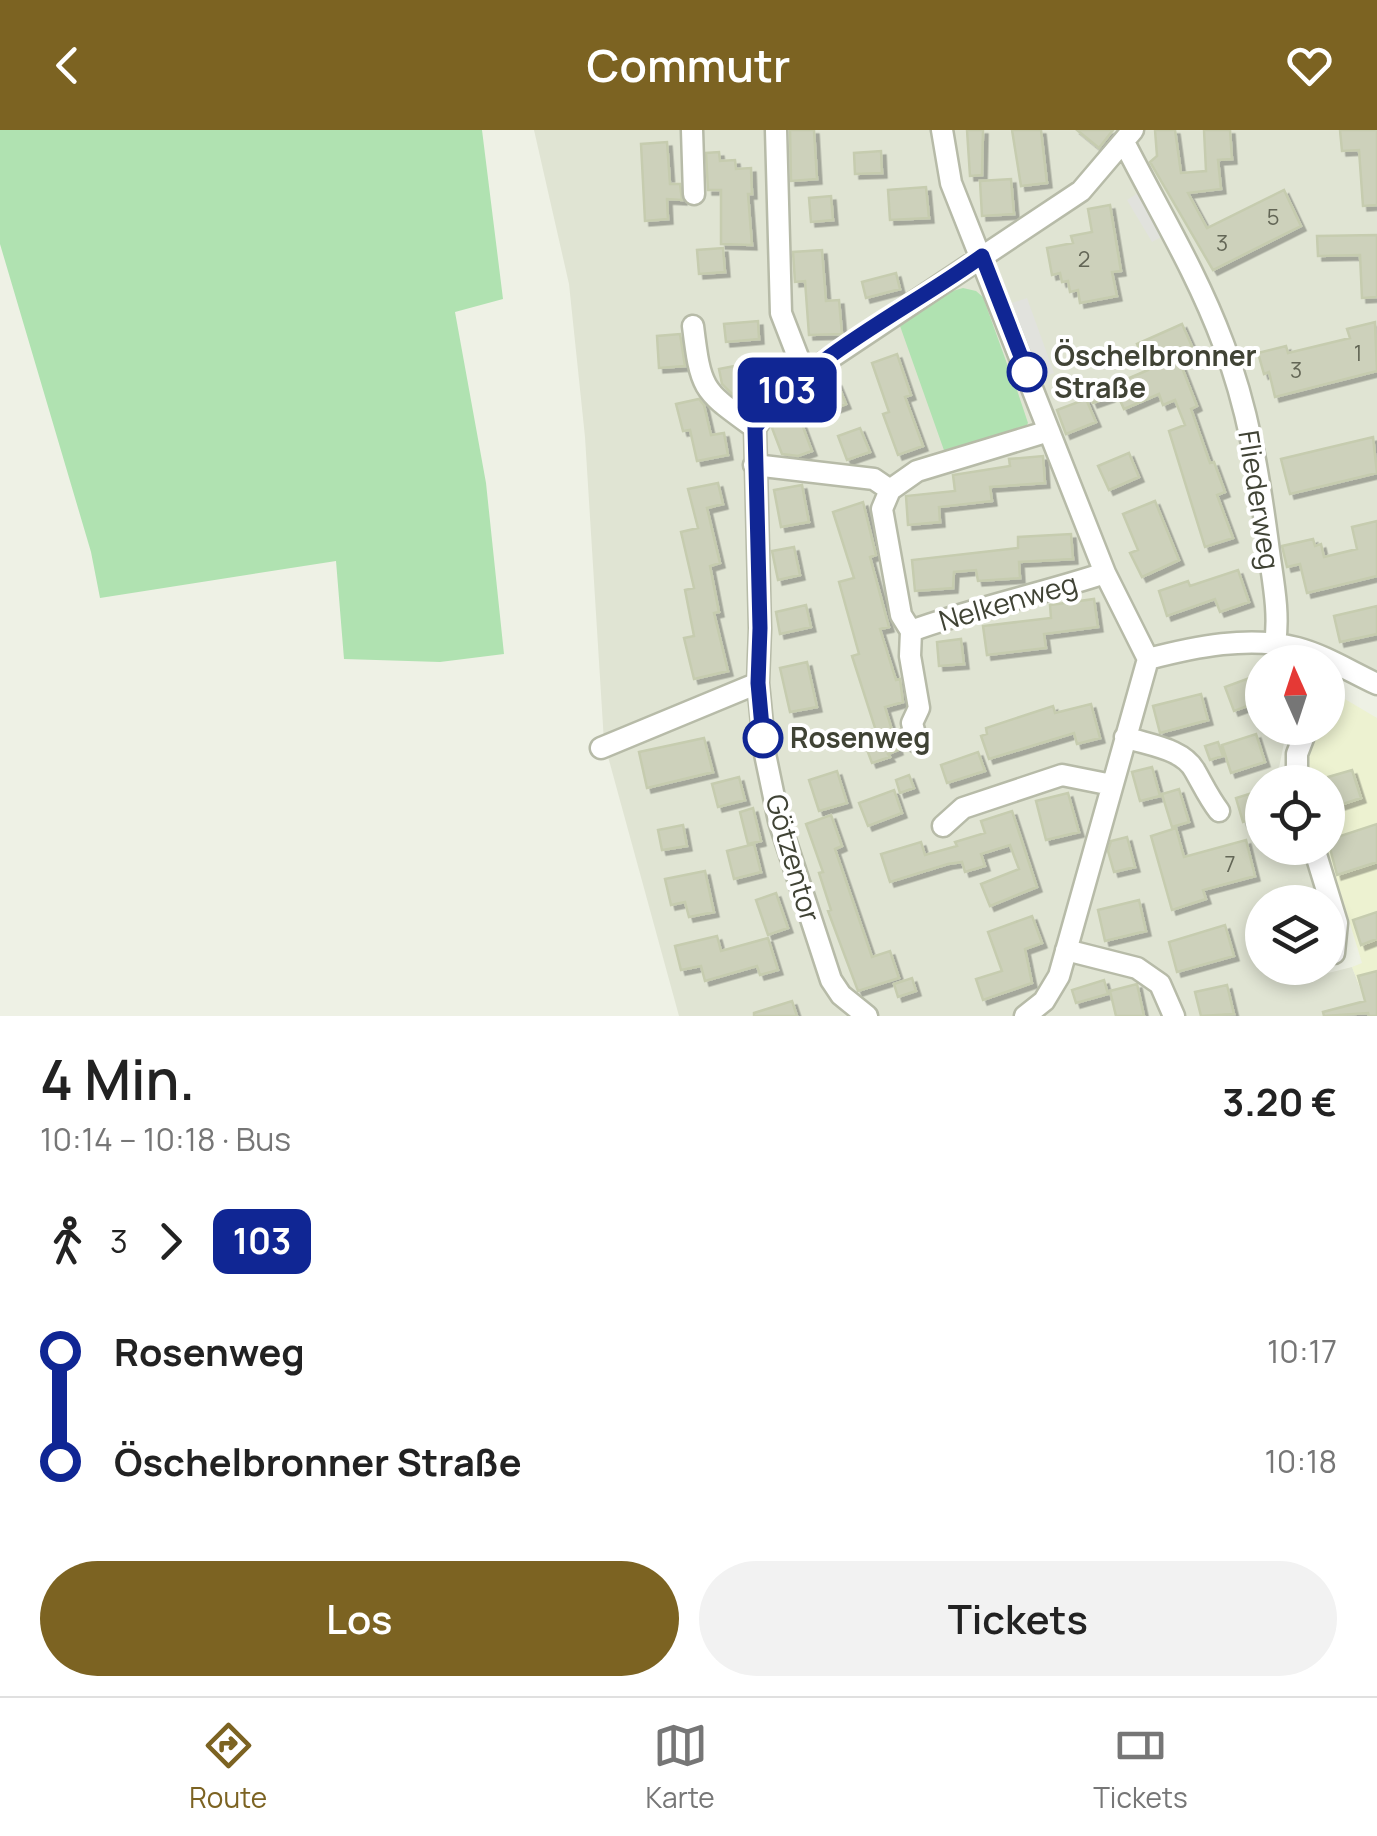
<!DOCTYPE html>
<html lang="de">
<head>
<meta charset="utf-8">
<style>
  body { margin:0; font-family:Manrope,sans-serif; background:#f2f2f2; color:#222; height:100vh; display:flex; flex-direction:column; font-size:38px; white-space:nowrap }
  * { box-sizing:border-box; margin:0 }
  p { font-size:32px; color:#767676 }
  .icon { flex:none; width:55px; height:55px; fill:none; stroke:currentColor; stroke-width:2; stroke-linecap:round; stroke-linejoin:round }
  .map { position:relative; height:886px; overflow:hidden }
  .panel { display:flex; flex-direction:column; background:#fff; flex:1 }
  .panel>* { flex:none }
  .badge { padding:0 20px; border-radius:15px; font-size:35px; line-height:65px }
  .needle { width:65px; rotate:357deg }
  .tools { position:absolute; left:1245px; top:515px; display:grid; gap:20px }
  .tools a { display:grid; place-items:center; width:100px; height:100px; border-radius:50%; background:#fff; box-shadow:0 5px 15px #0003; font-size:50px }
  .map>.badge { position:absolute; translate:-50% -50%; box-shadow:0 0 0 5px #fff }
  .legs { display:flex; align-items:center; gap:15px; height:110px; padding:0 40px; font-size:32px }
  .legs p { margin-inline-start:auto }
  .summary { display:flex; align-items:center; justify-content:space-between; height:170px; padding:0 40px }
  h1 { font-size:55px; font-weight:600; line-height:75px }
  .button { display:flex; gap:20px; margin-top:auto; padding:20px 40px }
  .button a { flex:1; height:115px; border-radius:60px; background:#7c6322; color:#fff; font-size:40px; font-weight:600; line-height:115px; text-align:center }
  .button a+a { background:#f2f2f2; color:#222 }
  ul { padding:0 40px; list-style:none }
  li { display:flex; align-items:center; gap:35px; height:110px; font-size:38px }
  li i { display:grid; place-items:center; width:15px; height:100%; margin:0 12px; background:currentColor }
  li i::after { content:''; width:25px; height:25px; margin:-12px; border:8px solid; border-radius:50%; background:#fff }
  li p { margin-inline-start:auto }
  li:first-child i { background:linear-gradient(#0000 50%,currentColor 0) }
  li:last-child i { background:linear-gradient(currentColor 50%,#0000 0) }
  header { display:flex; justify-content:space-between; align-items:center; height:130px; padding:0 40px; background:#7c6322; color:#fff; font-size:45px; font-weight:600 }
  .dock { display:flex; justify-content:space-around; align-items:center; height:140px; border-top:2px solid #e0e0e0; background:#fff; font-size:28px; color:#767676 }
  .dock a { display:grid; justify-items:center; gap:5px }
  .dock .active { color:#7c6322 }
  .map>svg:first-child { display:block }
  .residential { fill:#e0e4d3 }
  .commercial { fill:#edf2d1 }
  .green { fill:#b0e2b1 }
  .parking { fill:#e1e2dd }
  .building { fill:#cdd1bb; stroke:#c6ccaf; stroke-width:2.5; filter:url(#shadow) }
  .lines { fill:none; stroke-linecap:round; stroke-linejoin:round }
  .minor-casing { stroke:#b7bba8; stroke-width:25 }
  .minor { stroke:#fff; stroke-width:20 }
  .line-1-casing { stroke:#fff; stroke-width:22 }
  .line-1 { stroke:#102694; stroke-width:15 }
  .stop-1-dot { fill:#fff; stroke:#102694; stroke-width:5 }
  .labels { text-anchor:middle; stroke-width:8; stroke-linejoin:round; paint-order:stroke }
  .number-label { font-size:22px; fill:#636656 }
  .stop-label { font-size:28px; font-weight:bold; fill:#404335; stroke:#fff; text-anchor:start }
  .street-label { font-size:28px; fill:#404335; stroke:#fff }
</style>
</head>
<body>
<header><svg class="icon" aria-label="back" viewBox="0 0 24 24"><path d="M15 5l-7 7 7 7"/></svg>Commutr<svg class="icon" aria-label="heart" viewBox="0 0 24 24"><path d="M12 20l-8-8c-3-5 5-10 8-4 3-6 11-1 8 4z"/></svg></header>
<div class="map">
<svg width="1377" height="886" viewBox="0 0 1377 886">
  <defs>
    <filter id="shadow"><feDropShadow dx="4.5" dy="4.5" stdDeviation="0" flood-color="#0004"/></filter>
  </defs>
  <rect width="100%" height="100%" fill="#eef1e5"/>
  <path class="residential" d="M534,0H1377V542L1307,512L1301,532H1262V598H1287L1279,638L1283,652H1262V718H1302L1317,771L1262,772V838H1315L1316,846L1352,837L1371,886H679L604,612L585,307L569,154Z"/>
  <path class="commercial" d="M1338,565L1377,588V886H1371L1352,837L1362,833L1327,718L1328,652H1307L1304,642L1313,607L1319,598H1328V583Z"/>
  <path class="green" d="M0,0H482L503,169L455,182L486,353L504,524L440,532L344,529L336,431L100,468L91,422L0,114Z
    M963,158L976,161L983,167L1010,242L1007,245L1011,255L1015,254L1028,293L1023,302L946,326L900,196L949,162Z"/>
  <path class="parking" d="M1138,63L1163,106L1152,112L1127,70Z
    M1027,168L1054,243L1039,248L1012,173Z"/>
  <path class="building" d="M790,0H814L817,49L791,51Z
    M967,0H983L982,45L970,46Z
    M1012,0H1041L1047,53L1021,56Z
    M1077,0H1113L1099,18Z
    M1155,0H1175L1181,43L1206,41L1204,0H1230L1232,29L1218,30L1221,59L1188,63L1207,98L1284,60L1301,96L1213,140L1150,32L1157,26Z
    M1340,0H1377V75L1363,76L1359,20L1342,21Z
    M667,12L670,54H680L682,70L667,69L668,89L645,91L641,14Z
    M881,21L882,43L855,44L854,23Z
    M719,22L720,31L735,30L736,39L751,38L752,64H748L752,115L721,114V60H708L706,23Z
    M1011,49L1014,84L982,86L980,51Z
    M926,57L929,88L890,90L888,60Z
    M831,66L833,90L811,92L809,68Z
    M1110,75L1121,141L1112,142L1117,166L1080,173L1078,160L1070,162L1068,151L1062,152L1060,143L1052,145L1047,118L1073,113L1071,106L1092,102L1088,79Z
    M1377,105V167L1362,168L1360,125L1318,126L1317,106Z
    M723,118L725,142L699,144L697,120Z
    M822,120L826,171L839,170L842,204L809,205L805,151L795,152L793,122Z
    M896,143L900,159L866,168L862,152Z
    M758,191L759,209L726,212L724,194Z
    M1375,192L1377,241L1275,267L1269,242L1264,244L1258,223L1286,216L1288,223L1350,208L1347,199Z
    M1182,194L1195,223L1179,230L1197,276L1191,279L1210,333L1214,332L1225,362L1217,365L1233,408L1205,417L1169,301L1185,295L1175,270L1163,275L1159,264L1124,279L1113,255L1148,240L1137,214Z
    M680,204L685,236L659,238L657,206Z
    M897,224L911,265L905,267L923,316L898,325L883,284L889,282L872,233Z
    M745,234L750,260L732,264L722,254L719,239Z
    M837,252L846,274L825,282L817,260Z
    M1105,254L1110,267L1093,273L1088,261Z
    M699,269L704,275L711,305L724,303L728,325L697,331L690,300L683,301L676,274Z
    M1086,269L1096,292L1066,304L1057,280Z
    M797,281L812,321L798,326L782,324L772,298L779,287Z
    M860,298L870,322L847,330L838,306Z
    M1373,307L1377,343L1290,364L1281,329Z
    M1129,323L1139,347L1109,360L1098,336Z
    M1043,326L1045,353L990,357L992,371L939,377L940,392L908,395L906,366L955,361L953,345L1010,336L1009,329Z
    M718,353L723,374L707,378L720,433L710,436L719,482L714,483L728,541L694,549L684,508L694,506L685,460L694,458L681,402L698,398L688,359Z
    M802,355L809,392L781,397L774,360Z
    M1155,371L1179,430L1142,447L1130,423L1138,420L1123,384Z
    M863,372L876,425L870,427L889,497L880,499L896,550L900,549L903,572L885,577L898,620L888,624L890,627L872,633L863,609L877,604L852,526L859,524L839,452L854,448L833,382Z
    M1377,391V446L1307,463L1300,434L1287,437L1282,416L1313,409L1315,416L1321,414L1324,427L1357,419L1352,397Z
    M1071,404L1073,429L1019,432L1020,448L978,451L976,440L954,442L953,458L915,461L912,430L1018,418V407Z
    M794,417L800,445L778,450L772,421Z
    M1238,440L1249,472L1220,482L1215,469L1167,486L1159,461L1188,451L1190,456Z
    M1094,469L1098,497L1044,504L1046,518L987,525L983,496L1051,488L1050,475Z
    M806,475L811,497L780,504L776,482Z
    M1377,476V504L1340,512L1334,486Z
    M961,509L964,534L939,536L937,512Z
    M807,532L817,577L790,582L780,538Z
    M1252,547L1261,571L1234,581L1225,557Z
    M1201,564L1208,590L1160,603L1153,576Z
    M1091,574L1100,608L1077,614L1074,603L989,629L981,606L987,604L986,598L1053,576L1055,583Z
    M1256,604L1265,632L1231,643L1222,615Z
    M704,608L713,642L647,658L639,622Z
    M1218,612L1223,626L1210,630L1205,616Z
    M978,622L985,641L947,653L941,635Z
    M1152,637L1160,666L1140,671L1132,642Z
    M1352,640L1361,668L1328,679V647Z
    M837,641L847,673L819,681L809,650Z
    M909,645L914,658L900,663L896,650Z
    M739,647L745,670L718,677L712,654Z
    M1179,659L1189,692L1172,697L1162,664Z
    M894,660L902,683L868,696L859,673Z
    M1262,660V686L1243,692L1236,668Z
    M1068,663L1079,702L1046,710L1036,671Z
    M753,678L761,711L748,714L740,682Z
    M1012,681L1037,757L990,776L981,754L1019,739L1010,715L981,724L985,736L965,742L962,732L948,734L890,752L881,724L921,712L925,725L957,716L955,712L985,703L981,691Z
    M831,685L842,716L835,719L872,827L890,821L899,848L858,861L828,781L831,780L819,743L823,742L806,694Z
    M1377,694V732L1337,745L1328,710Z
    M683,695L687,716L662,720L658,700Z
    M1176,698L1184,727L1246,710L1255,746L1203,760L1206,769L1172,780L1151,706Z
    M1127,707L1135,737L1114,742L1108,721L1111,711Z
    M754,714L761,742L734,749L727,721Z
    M705,741L714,782L689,787L685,772L671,775L665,749Z
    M776,763L788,798L768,805L756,770Z
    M1139,770L1146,801L1105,811L1098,780Z
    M1377,782V809L1361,815L1353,790Z
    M1032,786L1042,813L1025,819L1032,853L983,870L976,849L1002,841L988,802Z
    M1225,795L1234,826L1177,842L1169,812Z
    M717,806L721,821L768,808L778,840L760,845L757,836L705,851L701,836L681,840L675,816Z
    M1377,841V886H1369L1368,883L1324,886L1323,882L1365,871L1358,846Z
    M912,848L916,861L898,867L894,854Z
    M1104,850L1108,864L1076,873L1072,860Z
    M1137,854L1144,886H1116L1110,861Z
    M1227,855L1234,884L1201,886L1195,862Z
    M792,871L797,886H754V883Z"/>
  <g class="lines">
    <g class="minor-casing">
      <path id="minor" d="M692,0L694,64
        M776,0L781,183L805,245
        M942,0L951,53L1105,443L1148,529
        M1125,14C1158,79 1197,143 1223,213C1248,277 1259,346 1268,414C1272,447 1280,481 1275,513
        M693,196C701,262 703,260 755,298
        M754,335L874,349L890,360L882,379L901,485L911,501L910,526L919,578L912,593L917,612
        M890,360L917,341L1049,301
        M911,501C974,478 1041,464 1105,443
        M1148,529C1194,517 1250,505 1297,518C1324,525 1351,542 1377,554
        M1125,607C1147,615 1183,618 1195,641C1203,655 1209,668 1219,681
        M601,618L758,553
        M1297,652V624L1307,598
        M943,696L963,678L1062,645L1112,655
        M1314,718L1337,793L1334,823
        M1066,820L1137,838L1160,854L1174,886
        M867,886L841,865L831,850L779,691L765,624L758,553L760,499L755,298L774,271L805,245L1081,61L1133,0
        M1025,886L1044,871L1059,846L1148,529"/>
    </g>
    <use href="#minor" class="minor"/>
  </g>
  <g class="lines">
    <g class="line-1-casing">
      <path id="line-1" d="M763,608L758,553L760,498L755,298C804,228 911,178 982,126L1027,242"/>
    </g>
    <use href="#line-1" class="line-1"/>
  </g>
  <g class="stop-1-dot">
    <circle cx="1027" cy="242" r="18"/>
    <circle cx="763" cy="608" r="18"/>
  </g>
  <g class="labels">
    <g class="number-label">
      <text x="1273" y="95">5</text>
      <text x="1222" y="121">3</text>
      <text x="1084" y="137">2</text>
      <text x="1358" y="231">1</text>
      <text x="1296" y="248">3</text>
      <text x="1230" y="742">7</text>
    </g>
    <g class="stop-label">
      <text x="1054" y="236">Öschelbronner<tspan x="1054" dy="32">Straße</tspan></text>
      <text x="790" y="618">Rosenweg</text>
    </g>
    <g class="street-label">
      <text transform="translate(1259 370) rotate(81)" y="10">Fliederweg</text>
      <text transform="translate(1008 472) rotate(-16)" y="10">Nelkenweg</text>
      <text transform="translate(793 728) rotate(74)" y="10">Götzentor</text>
    </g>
  </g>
</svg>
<div class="tools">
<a><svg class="needle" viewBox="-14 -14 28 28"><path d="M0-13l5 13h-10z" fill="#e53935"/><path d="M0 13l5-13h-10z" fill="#767676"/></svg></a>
<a><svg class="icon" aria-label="locate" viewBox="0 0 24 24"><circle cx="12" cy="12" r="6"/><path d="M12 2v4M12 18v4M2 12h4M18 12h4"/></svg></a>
<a><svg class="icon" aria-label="layers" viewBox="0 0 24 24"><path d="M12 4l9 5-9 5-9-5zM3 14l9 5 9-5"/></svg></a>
</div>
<b class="badge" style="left:787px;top:260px;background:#102694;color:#fff">103</b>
</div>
<section class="panel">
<div class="summary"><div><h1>4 Min.</h1><p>10:14 – 10:18 · Bus</p></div><b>3.20 €</b></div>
<div class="legs"><svg class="icon" aria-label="walk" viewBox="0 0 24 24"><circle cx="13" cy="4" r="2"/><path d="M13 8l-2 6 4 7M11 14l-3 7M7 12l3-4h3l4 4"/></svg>3<svg class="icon" aria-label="forward" viewBox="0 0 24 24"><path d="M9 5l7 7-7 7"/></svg><b class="badge" style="background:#102694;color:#fff">103</b></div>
<ul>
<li><i style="color:#102694"></i><b>Rosenweg</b><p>10:17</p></li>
<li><i style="color:#102694"></i><b>Öschelbronner Straße</b><p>10:18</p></li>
</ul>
<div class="button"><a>Los</a><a>Tickets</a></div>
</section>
<nav class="dock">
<a class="active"><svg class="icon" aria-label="directions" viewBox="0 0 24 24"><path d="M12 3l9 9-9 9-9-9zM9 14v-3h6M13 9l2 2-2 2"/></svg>Route</a>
<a><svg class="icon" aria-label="map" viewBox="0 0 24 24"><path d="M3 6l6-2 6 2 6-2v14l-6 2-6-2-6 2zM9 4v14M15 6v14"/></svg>Karte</a>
<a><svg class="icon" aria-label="tickets" viewBox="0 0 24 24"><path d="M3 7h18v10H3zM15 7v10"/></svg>Tickets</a>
</nav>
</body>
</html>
